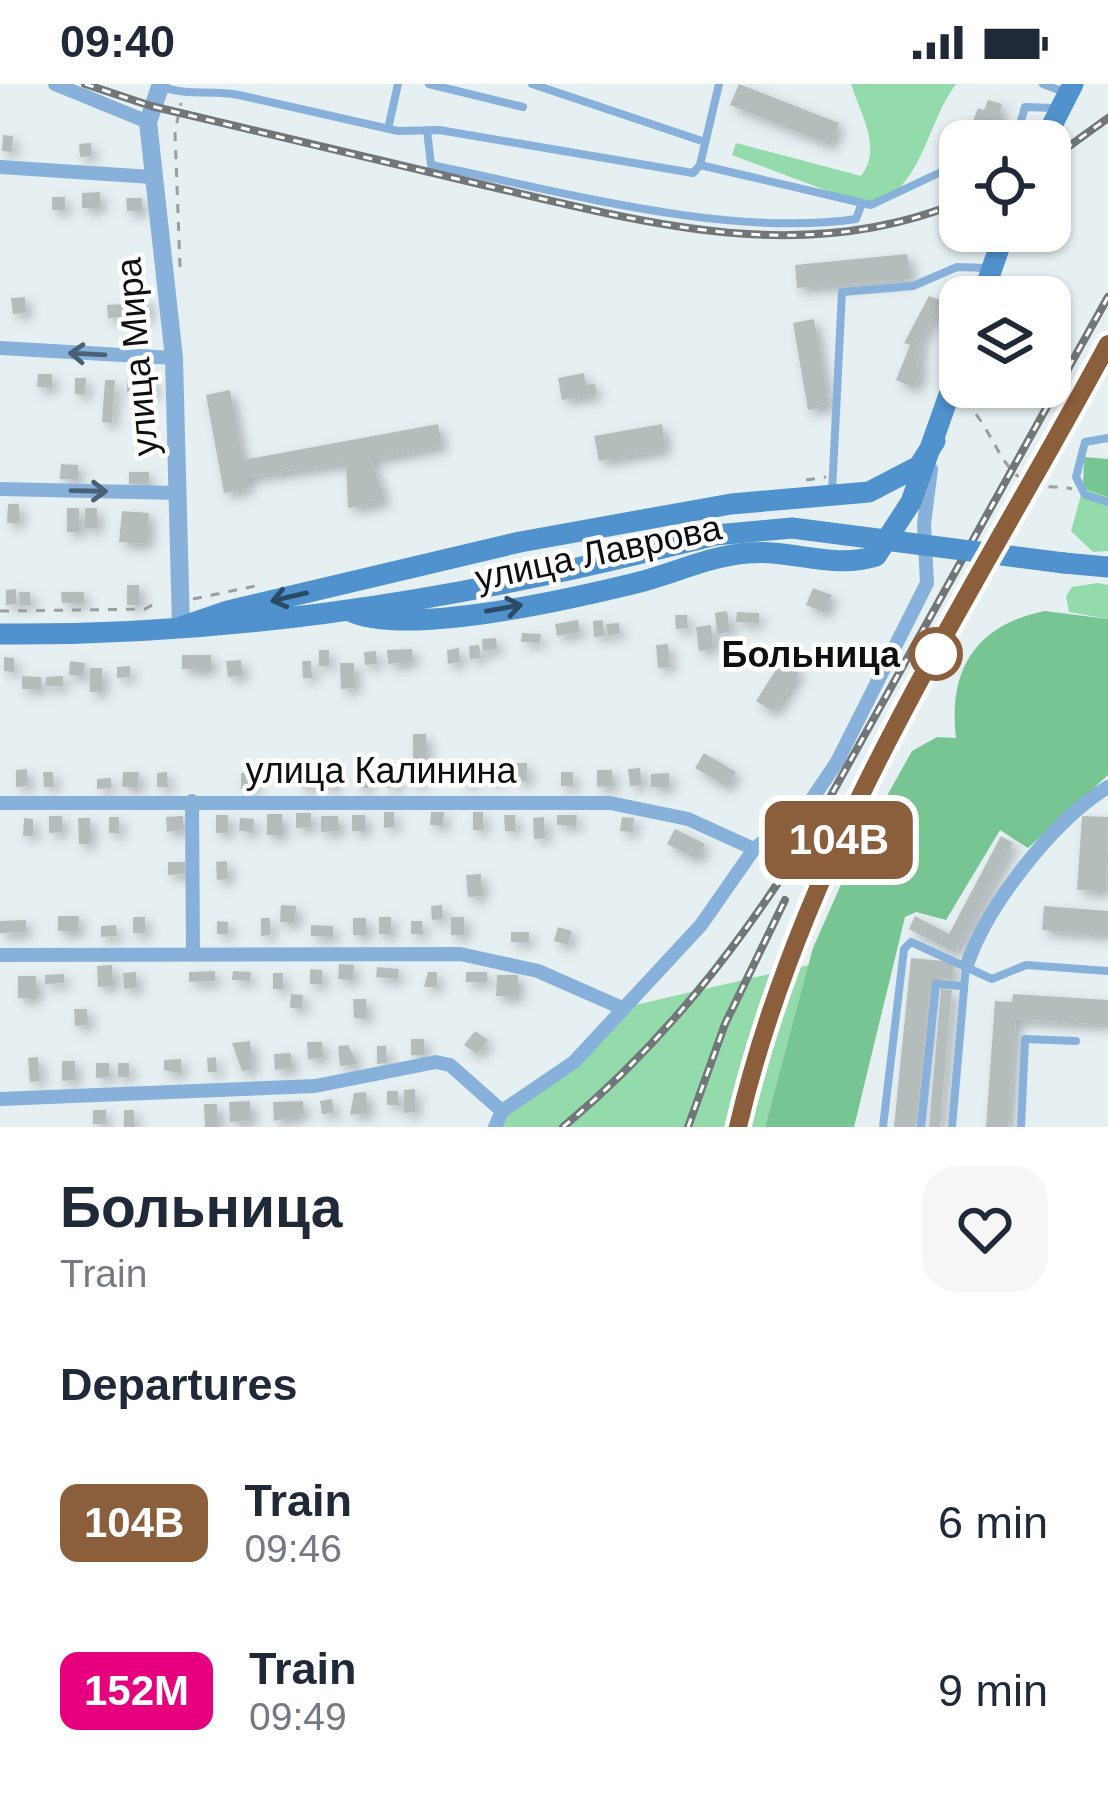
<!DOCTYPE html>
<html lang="en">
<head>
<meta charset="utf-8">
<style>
  body { margin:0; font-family:Helvetica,sans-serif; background:#f6f6f7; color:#1f2937; height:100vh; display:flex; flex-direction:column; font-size:45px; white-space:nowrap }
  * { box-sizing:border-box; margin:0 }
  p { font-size:39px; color:#747a83 }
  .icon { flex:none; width:66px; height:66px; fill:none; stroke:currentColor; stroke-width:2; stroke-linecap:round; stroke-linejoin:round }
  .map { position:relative; height:1043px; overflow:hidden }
  .side { display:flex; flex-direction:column; background:#fff; flex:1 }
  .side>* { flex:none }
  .badge { padding:0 24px; border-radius:18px; font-size:42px; line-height:78px }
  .buttons { position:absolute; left:939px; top:36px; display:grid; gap:24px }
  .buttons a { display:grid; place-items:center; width:132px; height:132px; border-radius:24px; background:#fff; box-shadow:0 3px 9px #0004; font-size:60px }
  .map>.badge { position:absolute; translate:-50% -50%; box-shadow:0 0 0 6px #fff }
  h2 { padding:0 60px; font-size:45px; line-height:108px }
  .round { display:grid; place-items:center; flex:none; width:126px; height:126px; border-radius:36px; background:#f6f6f7 }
  .summary { display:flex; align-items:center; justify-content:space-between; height:204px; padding:0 60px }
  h1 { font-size:57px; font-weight:600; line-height:90px }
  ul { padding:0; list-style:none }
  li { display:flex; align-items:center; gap:36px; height:168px; padding:0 60px }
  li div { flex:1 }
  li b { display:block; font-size:45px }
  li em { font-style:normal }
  li .badge { min-width:132px; font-weight:700; text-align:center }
  .status { display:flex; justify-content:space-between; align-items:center; height:84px; padding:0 60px; background:#fff; direction:ltr }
  .status svg { height:33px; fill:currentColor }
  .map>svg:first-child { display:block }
  .green { fill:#93dbab }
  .forest { fill:#77c592 }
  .building { fill:#b5bdbc; filter:url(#shadow) }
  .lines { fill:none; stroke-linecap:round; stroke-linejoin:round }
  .path { stroke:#999fa1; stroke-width:3; stroke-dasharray:9 9; stroke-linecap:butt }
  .service { stroke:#87b1da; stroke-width:8 }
  .minor { stroke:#87b1da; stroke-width:14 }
  .tertiary { stroke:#87b1da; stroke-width:18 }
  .secondary { stroke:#5092ce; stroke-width:21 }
  .rail-casing { stroke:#717779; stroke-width:8 }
  .rail { stroke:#fff; stroke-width:3; stroke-dasharray:9; stroke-linecap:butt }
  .secondary-bridge { stroke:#5092ce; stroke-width:21 }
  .oneway { stroke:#4a6075 }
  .oneway2 { stroke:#2b4a65 }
  .line-casing { stroke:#fff; stroke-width:27 }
  .line { stroke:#8b5e3c; stroke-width:18 }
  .stop-dot { fill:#fff; stroke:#8b5e3c; stroke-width:6 }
  .labels { text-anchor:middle; stroke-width:9; stroke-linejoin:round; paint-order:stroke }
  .street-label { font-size:36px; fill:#0d0f10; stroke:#fff }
  .stop-label { font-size:36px; font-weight:bold; fill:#0d0f10; stroke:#fff; text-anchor:end }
</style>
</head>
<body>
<div class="status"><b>09:40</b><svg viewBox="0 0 49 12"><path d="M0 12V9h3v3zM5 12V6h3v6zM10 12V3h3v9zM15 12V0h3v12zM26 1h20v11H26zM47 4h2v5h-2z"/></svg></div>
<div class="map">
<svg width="1108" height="1043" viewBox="0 0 1108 1043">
  <defs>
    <filter id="shadow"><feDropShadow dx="5.5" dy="5.5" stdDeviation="6" flood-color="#0004"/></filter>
  </defs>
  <rect width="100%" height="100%" fill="#e6eff2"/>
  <path class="green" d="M851,0H956C925,43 925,97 873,124L732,71L736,59L861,92C883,63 860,30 851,0Z
    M1083,404L1108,413V467L1093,468L1071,447Z
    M1098,499L1108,501V535L1069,528L1066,512L1072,503Z
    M809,881L765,1043H495L502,1027L574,978L622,924Z"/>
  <path class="forest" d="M1084,373L1108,375V413L1083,404Z
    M1045,527L1108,535V691L1028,764L1000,746L946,836L916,828L905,833L854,1043H765L813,864L855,769L912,667L937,653L956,654C948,586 975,541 1045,527Z"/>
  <path class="building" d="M739,0L839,39L831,61L730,21Z
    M988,16L1002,20L997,42L1005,46L1002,55L966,56L978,24L984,26Z
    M3,51L13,52L12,68L2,67Z
    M91,59L92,72L80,73L79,60Z
    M100,108V124H82V109Z
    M52,113H65V126H52Z
    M126,114H142V127H127Z
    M907,170L911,195L797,204L795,181Z
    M929,212L942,217L918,262L923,264L917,280L923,282L915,304L896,296L910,261L904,259Z
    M25,213L26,229L13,230L11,214Z
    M147,214L149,233L139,234L136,215Z
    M123,220L124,233L108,234L107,221Z
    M814,235L829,322L808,326L793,239Z
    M584,289L586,301L595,300L597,310L562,316L558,294Z
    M38,290H52V304L37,303Z
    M75,294H86L85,311L75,310Z
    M105,296H115L112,339L102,338Z
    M127,296L155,297L154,309L127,308Z
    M230,306L243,376L438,340L442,362L371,375L385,417L348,424L346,379L247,393L249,404L224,409L206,311Z
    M662,340L666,365L599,377L594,352Z
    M61,380L78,381V395H60Z
    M129,388H149V400H129Z
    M8,420H19V439H7Z
    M67,424H79V448H67Z
    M85,424H97V444H85Z
    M122,427L149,429L147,460L119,458Z
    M127,501H139V521H127Z
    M813,504L832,511L825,529L806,521Z
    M16,505V520L6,521V506Z
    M19,508H30L31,521H20Z
    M61,508H84V519H62Z
    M727,527L730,548L717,550L715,529Z
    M737,528L759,529V539L736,538Z
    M675,531H687L688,544L676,545Z
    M578,536L580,548L557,552L555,540Z
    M603,536L604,552L594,553L593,537Z
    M619,539L620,550L608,551L606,540Z
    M711,541L713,565L699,567L696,543Z
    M522,549L541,550L540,559L521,558Z
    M496,554L497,565L483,567L482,555Z
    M668,560L670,583L658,584L656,561Z
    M479,561L481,574L470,575L469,562Z
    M459,564L460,578L448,580L447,566Z
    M412,565L413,578L388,580L387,566Z
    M319,566H329V582H319Z
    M376,567L377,580L365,581L364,568Z
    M182,571H211V586L182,585Z
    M4,573L14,574V588L4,587Z
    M241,576L243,591L228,593L226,577Z
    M782,576L800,587L774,628L756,617Z
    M70,577L85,579L83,592L69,591Z
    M302,577H311L312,594H303Z
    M340,579H354L355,604L341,605Z
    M130,582V593L117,594V583Z
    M90,584H102V608H90Z
    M22,592L41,593V605H22Z
    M63,592V602H46V593Z
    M413,650H426V675H413Z
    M704,669L736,688L727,703L695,684Z
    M516,679H527V697H516Z
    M411,682H423V699H411Z
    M489,682H499V698H489Z
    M475,683L476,698L461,699L460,684Z
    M640,684L642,701L630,702L628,685Z
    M27,685L28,702L16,703V686Z
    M597,686H612L613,702L597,703Z
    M302,687H312V705L301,704Z
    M323,687H335V703H323Z
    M43,688H53L54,703H44Z
    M123,688H139L138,704L122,703Z
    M167,688L168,703H157V689Z
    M386,688H396L397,703L387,704Z
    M561,688H573V702H561Z
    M241,689H255V705H241Z
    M669,689V703H651V690Z
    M358,690H368V704H358Z
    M111,694V704L97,705V695Z
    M384,728H394V743L384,744Z
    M431,728H444L443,742L430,741Z
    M473,728H483V746H473Z
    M296,729H311V743L296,744Z
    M267,730H282V751H267Z
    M216,731H228V749H216Z
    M352,731H365V747H352Z
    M504,731H515V747H505Z
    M557,731H577L576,742L557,741Z
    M49,732H62V748L49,749Z
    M183,732L184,746L167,748L166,733Z
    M321,732H338L339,747L321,748Z
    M1082,732L1108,733L1106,807L1077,806Z
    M109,733H119V749H109Z
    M544,733L545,754L534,755L533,734Z
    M622,733L634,734L633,748L620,747Z
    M24,734L33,735V752H23Z
    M78,734H90V760H79Z
    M240,734L254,735L253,748L239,747Z
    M675,745L705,760L697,775L667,760Z
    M1001,752L1013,759L955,869L909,845L915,832L949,850Z
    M227,777L228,795L217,796L216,778Z
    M168,778H185V790L168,791Z
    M481,790L482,812L468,813L466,791Z
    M281,821L296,822L295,839L280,838Z
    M442,821L443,835L432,836L431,822Z
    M1044,822L1108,827V851L1042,846Z
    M58,832H79L78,848L58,847Z
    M133,833H145V849H133Z
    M379,833H391V850H379Z
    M451,833H464V851H451Z
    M261,834H270V851L261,852Z
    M353,834H366V851H353Z
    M26,836V848L0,849V837Z
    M217,837L228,838V850H217Z
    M411,837H422L423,850H411Z
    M116,841L117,852L101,853V842Z
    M311,841L333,842V853L311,852Z
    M558,843L572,847L568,861L554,857Z
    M511,848H529V858H511Z
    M911,874L954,878L953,895L931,893L916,1043H894Z
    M339,880L354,881L353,896L338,895Z
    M112,881L113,902L98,903L97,882Z
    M377,883L399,885L398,895L376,893Z
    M310,885L322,886V900H310Z
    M215,887V897L189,898V888Z
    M233,887L251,888L250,897L232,896Z
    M136,888L137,904L124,905L123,889Z
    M428,888H437V903H424Z
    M466,888H487V898H466Z
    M273,889H283V905H273Z
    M64,890V899L45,900V891Z
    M497,891H518V913L496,912Z
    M18,892H36V914H18Z
    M941,905L952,906L940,1043H929Z
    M291,910L303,911L302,925L290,924Z
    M1013,910L1108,916V941L1016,935L1008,1043H986L995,917L1012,918Z
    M353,915H366V934H354Z
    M74,925H87L88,941L75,942Z
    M475,947L488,956L477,970L464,961Z
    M411,955H424V971H411Z
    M250,957L252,986L242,987L232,959Z
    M307,958H322L323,974L308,975Z
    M348,961L358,980L340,982L338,962Z
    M377,962H386L387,979L377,980Z
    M291,969L292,984L275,986L274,970Z
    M38,973L40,997L30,998L28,974Z
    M216,973L217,988H208L207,974Z
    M181,975V990L164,986V976Z
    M62,977H75V996L62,997Z
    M96,979H109V993L96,994Z
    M118,979H129V993H118Z
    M415,1005V1028L404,1029V1006Z
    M387,1007H398L399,1021H387Z
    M366,1008L368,1029L350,1031L354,1009Z
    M332,1015L334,1029L322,1030L320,1017Z
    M250,1017L251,1037L230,1038L229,1018Z
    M303,1017L304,1030L274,1037L273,1018Z
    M204,1020H217L218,1043H205Z
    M93,1026H106V1040H93Z
    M124,1026H134V1043H124Z"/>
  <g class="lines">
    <path class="path" d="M180,183L175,48L181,19
      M964,317C994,344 999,389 1032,400C1045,405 1059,401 1072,405
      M806,396L826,393
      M193,515L260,501
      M0,527L145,525L156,519"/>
    <path class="service" d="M429,0L523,23
      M532,0L705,58
      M1043,0L1064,8
      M161,3C190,12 211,6 239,11L398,47L439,46L693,89L700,81L871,121L960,79
      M388,45L398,0
      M427,46L431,81C560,107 726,154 856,135L862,119
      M1015,57L1025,23L1054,24
      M700,81L719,0
      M1108,354L1085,358L1076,393L1085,411L1108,418
      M832,408L842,208L913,202L957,183L988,184
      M883,1043L904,865L911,858L992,895L1026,881L1108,887
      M921,1043L936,900L962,902
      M952,1043L966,882
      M1021,1043L1025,955L1076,957"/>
    <path class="minor" d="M55,0L148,38
      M0,83L152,93
      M0,264L174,274
      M0,405L179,409
      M192,717L193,871
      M0,719H610L688,735L754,765
      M0,871L460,870L538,887L622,924
      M967,881C987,821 1054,736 1108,703
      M0,1015L315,1002L436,978L450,981L502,1027
      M495,1043L502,1027L574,978L701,841L754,765L806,724L837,678L927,499L924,440L931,385"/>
    <path class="tertiary" d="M161,0L148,38L174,274L181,543"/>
    <path class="secondary" d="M1044,57L1073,0
      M982,213L1005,147
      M1064,479L1108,483
      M348,526C401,555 579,513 640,498C677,488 710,472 748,469C792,465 832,486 876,472L911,418L960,280
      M181,543L228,527L520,458L731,420L869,408L919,382L935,357
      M0,550C220,552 432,520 646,468"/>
    <g class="rail-casing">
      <path id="rail" d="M85,0L151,22C263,49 375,76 488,102C647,139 802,183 960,118
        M1050,76L1108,34
        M882,669L1108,260
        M563,1043C663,960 740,861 809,751L1108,213
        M688,1043L725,940L785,816
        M731,1043L791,850L884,652"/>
    </g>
    <use href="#rail" class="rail"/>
    <path class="secondary-bridge" d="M646,468L716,451L792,444L1064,479"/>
  </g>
  <defs><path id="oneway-shaft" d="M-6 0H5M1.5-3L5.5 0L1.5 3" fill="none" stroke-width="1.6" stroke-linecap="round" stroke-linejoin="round" transform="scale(3)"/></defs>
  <g class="oneway">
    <use href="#oneway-shaft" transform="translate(87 270) rotate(-177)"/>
    <use href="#oneway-shaft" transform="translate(89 407) rotate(1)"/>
  </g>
  <g class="oneway2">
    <use href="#oneway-shaft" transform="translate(289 513) rotate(167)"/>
    <use href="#oneway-shaft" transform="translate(504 524) rotate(-10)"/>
  </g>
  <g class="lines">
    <g class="line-casing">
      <path id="line" d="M738,1043C804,759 972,513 1108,260"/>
    </g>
    <use href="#line" class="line"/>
  </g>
  <circle class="stop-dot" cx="936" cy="570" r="24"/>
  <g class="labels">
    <g class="street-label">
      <text transform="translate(136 273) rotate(-95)" y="13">улица Мира</text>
      <text transform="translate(598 468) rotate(-12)" y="13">улица Лаврова</text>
      <text x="381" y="699">улица Калинина</text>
    </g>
    <g class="stop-label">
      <text x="900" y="583">Больница</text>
    </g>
  </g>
</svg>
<div class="buttons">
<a><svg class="icon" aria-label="locate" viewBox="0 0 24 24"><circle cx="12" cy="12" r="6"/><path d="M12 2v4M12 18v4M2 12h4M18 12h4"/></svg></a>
<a><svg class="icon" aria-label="layers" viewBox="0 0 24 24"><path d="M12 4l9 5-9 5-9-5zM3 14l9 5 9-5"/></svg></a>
</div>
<b class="badge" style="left:839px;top:756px;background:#8b5e3c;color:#fff">104В</b>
</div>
<section class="side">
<div class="summary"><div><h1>Больница</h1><p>Train</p></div><a class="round"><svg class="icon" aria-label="heart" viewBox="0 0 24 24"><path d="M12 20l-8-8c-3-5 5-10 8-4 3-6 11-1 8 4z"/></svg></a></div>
<h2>Departures</h2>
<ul>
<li><span class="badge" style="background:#8b5e3c;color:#fff">104В</span><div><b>Train</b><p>09:46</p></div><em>6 min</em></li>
<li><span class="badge" style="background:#e6007e;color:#fff">152М</span><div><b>Train</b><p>09:49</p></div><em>9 min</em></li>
</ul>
</section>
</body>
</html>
